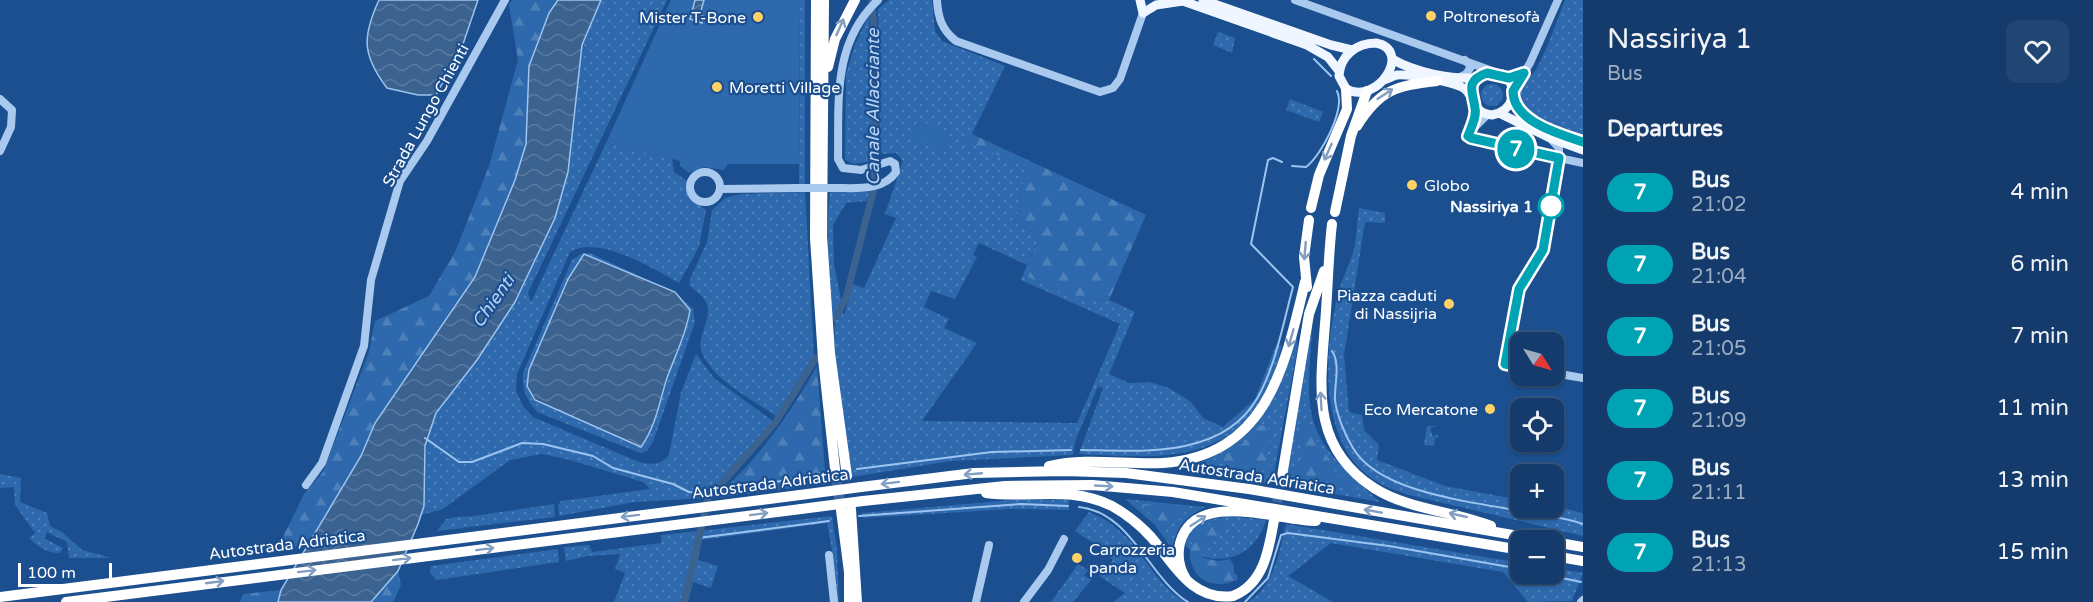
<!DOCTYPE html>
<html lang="en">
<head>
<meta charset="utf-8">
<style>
  body { margin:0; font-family:"Varela Round",sans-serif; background:#214673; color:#f1f3f6; height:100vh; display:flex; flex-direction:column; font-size:22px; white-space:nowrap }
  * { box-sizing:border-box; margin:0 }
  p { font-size:20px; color:#9dadc1 }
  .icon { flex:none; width:33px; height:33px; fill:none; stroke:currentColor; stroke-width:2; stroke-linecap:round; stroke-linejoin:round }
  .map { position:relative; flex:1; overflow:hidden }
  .drawer { display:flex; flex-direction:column; background:#143b6b; width:510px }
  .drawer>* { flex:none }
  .badge { padding:0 12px; border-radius:20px; font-size:21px; line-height:39px }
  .needle { width:39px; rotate:127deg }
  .buttons { position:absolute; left:1510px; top:332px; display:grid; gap:12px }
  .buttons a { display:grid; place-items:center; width:54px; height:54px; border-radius:12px; background:#143b6b; box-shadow:0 2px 4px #0004,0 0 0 2px #33557e; font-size:30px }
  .scale { position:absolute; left:18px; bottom:15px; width:94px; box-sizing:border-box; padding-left:6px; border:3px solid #fff; border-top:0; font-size:16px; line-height:21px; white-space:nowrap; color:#fff; -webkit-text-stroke:4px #1b4f8f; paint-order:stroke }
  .map>.badge { position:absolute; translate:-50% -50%; box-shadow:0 0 0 3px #fff }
  h2 { padding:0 24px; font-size:22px; line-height:54px }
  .round { display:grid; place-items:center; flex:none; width:63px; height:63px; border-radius:12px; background:#214673 }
  .head { display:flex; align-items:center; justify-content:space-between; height:102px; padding:0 24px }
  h1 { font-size:28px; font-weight:600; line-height:45px }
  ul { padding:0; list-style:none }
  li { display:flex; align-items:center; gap:18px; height:72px; padding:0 24px }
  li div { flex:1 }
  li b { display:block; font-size:22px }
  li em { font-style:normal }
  li .badge { min-width:66px; font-weight:700; text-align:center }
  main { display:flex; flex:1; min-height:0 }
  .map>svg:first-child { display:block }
  .grass { fill:url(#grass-dots) }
  .forest { fill:url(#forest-firs) }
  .pitch { fill:#2e69ad }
  .water { fill:url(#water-waves); stroke:#9cc4f0; stroke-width:1.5 }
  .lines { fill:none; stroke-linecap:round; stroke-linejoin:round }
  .stream { stroke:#9cc4f0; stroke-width:2 }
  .canal { stroke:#3c6290; stroke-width:7 }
  .highway-tunnel { stroke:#3d69a0; stroke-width:10; stroke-dasharray:10 5; stroke-linecap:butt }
  .minor { stroke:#a9c9ee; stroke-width:8 }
  .major { stroke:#f0f6ff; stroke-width:9 }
  .highway { stroke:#fff; stroke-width:10 }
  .minor-bridge { stroke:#a9c9ee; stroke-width:8 }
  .highway-bridge { stroke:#fff; stroke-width:10 }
  .oneway { stroke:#829ec1 }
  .line-casing { stroke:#fff; stroke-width:14 }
  .line { stroke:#00a3b4; stroke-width:9 }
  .poi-dot { fill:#ffd166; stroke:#1b4f8f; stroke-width:2 }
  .stop-dot { fill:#fff; stroke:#00a3b4; stroke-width:3 }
  .labels { text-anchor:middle; stroke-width:4.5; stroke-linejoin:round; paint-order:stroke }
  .poi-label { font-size:16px; fill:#fff; stroke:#1b4f8f; text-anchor:start }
  .street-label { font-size:16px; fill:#fff; stroke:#1b4f8f }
  .stop-label { font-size:16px; font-weight:bold; fill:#fff; stroke:#1b4f8f; text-anchor:end }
  .water-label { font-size:18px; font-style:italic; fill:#b5d3f5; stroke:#1b4f8f }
</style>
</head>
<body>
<main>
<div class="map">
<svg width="1583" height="602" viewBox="0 0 1583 602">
  <defs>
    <pattern id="grass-dots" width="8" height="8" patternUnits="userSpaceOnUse" patternTransform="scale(1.5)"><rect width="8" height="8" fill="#2e69ad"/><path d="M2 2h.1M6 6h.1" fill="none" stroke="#4d80b9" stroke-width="1.8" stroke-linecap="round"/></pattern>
    <pattern id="forest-firs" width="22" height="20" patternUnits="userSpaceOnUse" patternTransform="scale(1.5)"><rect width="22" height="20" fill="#2e69ad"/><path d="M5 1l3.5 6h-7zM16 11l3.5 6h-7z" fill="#4d80b9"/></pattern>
    <pattern id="water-waves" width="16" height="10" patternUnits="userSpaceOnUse" patternTransform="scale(1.5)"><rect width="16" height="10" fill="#3c6290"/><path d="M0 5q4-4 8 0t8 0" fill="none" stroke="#597aa1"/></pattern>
  </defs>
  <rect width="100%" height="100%" fill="#1b4f8f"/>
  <path class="grass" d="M601,0H667L528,293L531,302L606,143L672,159L674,172L687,181L689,198L706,210L699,247L679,283C654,269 598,234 570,252L517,374L516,391L523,406L533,417L639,462C651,465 661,465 669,455L681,392L696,354L715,379L773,421L707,498L635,502L559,516L558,505L561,501L650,489L643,482L570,460L542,454L510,460L443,509L421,515C431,479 418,453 436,413L515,302L555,218L568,172L582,45Z
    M800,0H805V184H799Z
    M889,0H932L935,31L942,41L1005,66L972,134L964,139L1026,168L1015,223L1040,235L1027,265L979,243L973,255L977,257L955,299L931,291L924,307L949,319L944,328L977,343L922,421L1077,423L1120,324L1021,280L1023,275L1073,297L1109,300L1135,312L1109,374L1129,383L1149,382L1169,388L1191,402L1203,418L1223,427L1255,399L1276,345L1282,346C1278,359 1276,374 1270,386C1229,468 1155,457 1079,454L1103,388L1098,386L1075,442L1073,455L951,461L852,477L834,344L835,323L831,317L827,227L830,192L870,190L867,201L846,203L833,225L834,264L844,316L853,284L864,288L896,218L885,214L903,161L896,153L883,154L880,151L878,9Z
    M1565,0H1583V134C1567,129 1508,115 1522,86C1525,79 1533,76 1537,68C1548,47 1556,23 1565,0Z
    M869,15L873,161L854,164L845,160L846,74L854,47Z
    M1218,32L1235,38L1232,53L1213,45Z
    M1481 95a11 11 0 1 1 22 0a11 11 0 1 1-22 0Z
    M1290,99L1323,112L1319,122L1286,110Z
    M805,192L814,357L776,416C752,399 714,381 702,353C695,337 714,318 706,302C703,296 695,290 689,285L690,279L707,242L712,210L725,198L742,194Z
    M1359,208L1385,213V223L1365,222L1344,355L1349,412L1362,415L1364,430L1379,445L1377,460L1445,486L1521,500V507C1542,507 1563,505 1583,514V536L1405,494C1396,490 1387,488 1379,483C1315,448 1323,343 1341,284C1345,272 1351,261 1354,249C1357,236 1357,222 1359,208Z
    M590,253L652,282L584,254L568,279L529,370L536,400L641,447L658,410L690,310L675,292L693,309L695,322L653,442L647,451L640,453L537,412C526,400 522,389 523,373L572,260L580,255Z
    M1309,325L1312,327C1311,359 1304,399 1316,429C1328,458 1357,481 1380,502L1284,485Z
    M1296,333L1298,346L1272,484L1183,469C1266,439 1268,410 1296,333Z
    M1427,426H1437L1430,428L1433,437L1437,434L1439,437L1435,438L1434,446L1424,445Z
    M0,474L21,478L20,502L47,513L50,526L62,532L82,550L112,558H69L67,542L47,532L44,538L63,548L60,553C49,554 36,546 29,538L35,533L15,505L14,487L0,488Z
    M1023,499L1069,500V510L1011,509L863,518L862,513Z
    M1125,499L1205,507C1183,519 1178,525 1172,549L1155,525Z
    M554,504L555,517L437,531L446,519L455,517L474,516Z
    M1089,512C1141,533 1145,577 1185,602H1113L1125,593L1099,576L1113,560L1096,545L1075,531Z
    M832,516L837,549L839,602H836L833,556L827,523L702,540L698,560L718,566L711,588L693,582L688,602H614L625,573L615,569L620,554L588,556L566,561L564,547L589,545L592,552L661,543V535Z
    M1230,516L1266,520C1242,602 1119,531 1230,516Z
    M1286,524L1521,563V573H1554V568L1583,573L1572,601L1528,602L1503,572L1331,543L1288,576L1333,602H1248C1275,585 1279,552 1286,524Z
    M558,549L559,562L437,580L430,573L431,566Z
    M1078,564L1088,570L1084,576L1092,579L1073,602H1051Z"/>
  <path class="forest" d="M512,0H558L549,13L529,66L526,144L515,180L475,277L375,423L361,456L309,545L277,549L304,494L323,472L369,352L375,321L429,296L456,250L489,166L518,60L509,5Z
    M972,134L1146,215L1109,300L1073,297L1023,275L1040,235L1015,223L1026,168L963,139Z
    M817,366L826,484L714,498C757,461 789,416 817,366Z
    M1304,422L1332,463L1336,473L1359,488L1356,490C1335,487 1314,485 1293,479L1292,474L1304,457L1303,443L1296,437L1298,424Z
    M1260,425L1267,426L1271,433L1267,455L1270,459L1269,472L1213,462L1242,444Z
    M1142,504L1181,506L1185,514L1175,522L1166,524L1167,531L1159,526Z
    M1222,521L1226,523L1227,528L1204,553L1203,558L1218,561L1230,559L1234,566V573L1238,576L1237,580C1187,602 1169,529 1222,521Z
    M398,571L401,585L393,602H371Z
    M281,590L278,602H240L243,594Z"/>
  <path class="pitch" d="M671,0H800L799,164H728L724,170L704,167L689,173L680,166V161L606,143Z
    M920,119L952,139L942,155L910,135Z"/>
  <path class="water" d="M379,0H478L462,47L436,95H418L387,88C362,55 362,37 379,0Z
    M558,0H601L582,45L568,172L555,218L515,302L477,360L436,413L425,446L424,506L418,524L398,571L371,602H278L281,590L361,456L375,423L475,277L515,180L526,144L529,66L549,13Z
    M695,0H704L700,14L703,16L702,23L690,19Z
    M584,254L675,292L690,310C686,336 674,357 666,381C659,405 655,427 641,447L535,400L527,386L529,370L568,279Z"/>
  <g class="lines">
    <path class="stream" d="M1314,59L1331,76
      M1292,166L1306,167C1321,156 1346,109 1337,91
      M1332,351C1341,364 1334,386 1335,400C1337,416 1345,435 1353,448C1386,505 1523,504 1583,524
      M425,438L459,462H472L522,443L543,444L593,456L613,468L673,484L689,492L711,494L823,473
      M1081,450C1141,451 1223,459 1258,397C1276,364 1283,324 1293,287L1251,244L1268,160L1273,158L1282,162
      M857,469L992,452L1071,450
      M1079,507C1131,512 1149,578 1188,602
      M859,516L1021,504L1068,506
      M698,538L829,521
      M1538,573L1581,582
      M1245,602L1268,578L1281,535L1288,533L1389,546L1521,569"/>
    <path class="canal" d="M837,316L846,298L874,188L877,76L872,0
      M684,602L708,499L775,423L816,358"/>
    <path class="highway-tunnel" d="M836,478L841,510
      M1274,517L1281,482"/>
    <path class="minor" d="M937,0C938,18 942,30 956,41L1100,92L1113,88L1120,79L1143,13
      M1295,0L1498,73
      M1458,78L1466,74L1471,67L1465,60
      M1513,91L1530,63L1558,0
      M0,99L12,110L11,127L0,151
      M1475,107L1468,136L1473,140L1583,163
      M1471,131L1488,114
      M690 187a15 15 0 1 1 30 0a15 15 0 1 1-30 0Z
      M837,188C857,188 883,191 896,172L895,164L890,161L861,170L843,168L838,159C839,102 832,43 878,0
      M720,189L798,188
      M1521,367L1505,364L1519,289L1543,250L1559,158V148L1551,139
      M1554,373L1583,378
      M306,485L322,463L364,346L371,280L400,181L427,141L505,0
      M829,555L834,602
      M976,602L989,545
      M1024,602L1048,570L1064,539
      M1581,602L1583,600"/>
    <path class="major" d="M1140,0L1143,13
      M1180,0L1307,45L1328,57L1339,71
      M1203,0L1331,45L1352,50
      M1143,13L1156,5L1183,1
      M1376,43C1413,50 1378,106 1346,89L1339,76C1340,56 1356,43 1376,43Z
      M1392,59C1416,73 1450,79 1477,78
      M1384,80C1388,79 1393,76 1397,75C1409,74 1458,82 1466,90C1476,101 1474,113 1492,115C1514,111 1520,87 1502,74L1487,73L1473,84L1471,98
      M1513,97C1527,124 1555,132 1583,142
      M1499,113L1550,138L1583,150"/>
    <path class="highway" d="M816,0L815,238L823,359L836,478
      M824,0L822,236L830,353L847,476
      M828,67L835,39L855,0
      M1357,126C1380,89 1396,86 1437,81
      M1311,208L1319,175L1347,109L1346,89
      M1335,212L1351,136L1367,91
      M1332,224C1328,258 1328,290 1325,324C1320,389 1311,447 1374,488C1409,510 1453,511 1491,526
      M1307,287L1304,257L1309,220
      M1049,466C1088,457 1124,465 1163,463C1268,456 1285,365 1305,282
      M1281,482L1309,314L1324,271
      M861,487L974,473L1064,471L1126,473L1249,489L1542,540
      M986,493C1030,499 1069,485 1112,506C1126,514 1140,525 1151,537C1172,561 1191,602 1233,596C1264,584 1269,549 1274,520
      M863,501L1005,486L1092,485L1173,492L1521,550
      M851,509L857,602
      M841,510L849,572V602
      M1554,542L1583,547
      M1554,556L1583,561
      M1186,579C1179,568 1177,556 1180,543C1195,488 1279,521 1316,521
      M0,597L800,495
      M66,602L801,509"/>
    <path class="minor-bridge" d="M798,188H837"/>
    <path class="highway-bridge" d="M800,495L861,487
      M801,509L863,501"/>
  </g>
  <defs><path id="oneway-shaft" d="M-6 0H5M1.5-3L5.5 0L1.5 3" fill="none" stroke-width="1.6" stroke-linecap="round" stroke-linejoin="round" transform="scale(1.5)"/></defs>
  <g class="oneway">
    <use href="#oneway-shaft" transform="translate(840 27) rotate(-66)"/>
    <use href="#oneway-shaft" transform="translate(1385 94) rotate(-33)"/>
    <use href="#oneway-shaft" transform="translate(1328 152) rotate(114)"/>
    <use href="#oneway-shaft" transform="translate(1305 251) rotate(95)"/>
    <use href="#oneway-shaft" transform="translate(1291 338) rotate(106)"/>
    <use href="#oneway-shaft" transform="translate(1321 401) rotate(-93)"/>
    <use href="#oneway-shaft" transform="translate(973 474) rotate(175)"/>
    <use href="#oneway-shaft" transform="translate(890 483) rotate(173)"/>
    <use href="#oneway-shaft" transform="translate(1104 486) rotate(3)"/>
    <use href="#oneway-shaft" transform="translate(1373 511) rotate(-170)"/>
    <use href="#oneway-shaft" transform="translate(759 514) rotate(-7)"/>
    <use href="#oneway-shaft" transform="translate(1458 515) rotate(-167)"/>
    <use href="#oneway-shaft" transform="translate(630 516) rotate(173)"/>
    <use href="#oneway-shaft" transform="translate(1198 521) rotate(-33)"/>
    <use href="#oneway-shaft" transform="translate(485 549) rotate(-7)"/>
    <use href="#oneway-shaft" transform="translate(402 559) rotate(-7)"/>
    <use href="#oneway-shaft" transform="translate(307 571) rotate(-7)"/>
    <use href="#oneway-shaft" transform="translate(215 582) rotate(-8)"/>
  </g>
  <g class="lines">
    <g class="line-casing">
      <path id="line" d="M1521,367L1505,364L1519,289L1543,250L1559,158L1471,138L1468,136C1471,128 1477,116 1475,108C1473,92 1464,81 1487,73L1509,78L1524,73L1513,91C1513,122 1560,134 1583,142"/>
    </g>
    <use href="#line" class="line"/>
  </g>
  <g class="poi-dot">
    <circle cx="1431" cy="16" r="6"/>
    <circle cx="758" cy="17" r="6"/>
    <circle cx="717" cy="87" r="6"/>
    <circle cx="1412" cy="185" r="6"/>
    <circle cx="1449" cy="304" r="6"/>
    <circle cx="1490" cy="409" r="6"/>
    <circle cx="1077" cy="558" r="6"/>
  </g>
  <circle class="stop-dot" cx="1551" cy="206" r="12"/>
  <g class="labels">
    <g class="poi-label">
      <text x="1443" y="22">Poltronesofà</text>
      <text x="746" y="23" text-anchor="end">Mister T-Bone</text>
      <text x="729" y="93">Moretti Village</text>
      <text x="1424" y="191">Globo</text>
      <text x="1437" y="301" text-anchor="end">Piazza caduti<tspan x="1437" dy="18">di Nassijria</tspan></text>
      <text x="1478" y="415" text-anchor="end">Eco Mercatone</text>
      <text x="1089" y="555">Carrozzeria<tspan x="1089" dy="18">panda</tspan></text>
    </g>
    <g class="street-label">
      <text transform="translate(425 115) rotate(-61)" y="6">Strada Lungo Chienti</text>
      <text transform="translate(1257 476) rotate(9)" y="6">Autostrada Adriatica</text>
      <text transform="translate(770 483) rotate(-7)" y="6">Autostrada Adriatica</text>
      <text transform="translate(287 544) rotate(-7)" y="6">Autostrada Adriatica</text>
    </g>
    <g class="stop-label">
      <text x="1533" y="212">Nassiriya 1</text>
    </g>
    <g class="water-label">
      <text transform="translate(873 107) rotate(-90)" y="6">Canale Allacciante</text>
      <text transform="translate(493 301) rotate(-55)" y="6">Chienti</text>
    </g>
  </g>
</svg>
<div class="buttons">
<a><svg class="needle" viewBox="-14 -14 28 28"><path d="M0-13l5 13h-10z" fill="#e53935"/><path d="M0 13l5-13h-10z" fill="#9dadc1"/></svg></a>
<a><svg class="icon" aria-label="locate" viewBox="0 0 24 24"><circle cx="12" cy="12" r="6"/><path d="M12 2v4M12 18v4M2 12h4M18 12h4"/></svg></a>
<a>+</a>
<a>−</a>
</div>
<div class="scale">100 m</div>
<b class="badge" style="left:1516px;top:149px;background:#00a3b4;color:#fff">7</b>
</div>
<section class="drawer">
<div class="head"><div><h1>Nassiriya 1</h1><p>Bus</p></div><a class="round"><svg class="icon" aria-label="heart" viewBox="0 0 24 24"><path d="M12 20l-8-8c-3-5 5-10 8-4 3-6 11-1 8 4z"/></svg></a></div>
<h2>Departures</h2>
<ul>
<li><span class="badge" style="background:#00a3b4;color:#fff">7</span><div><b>Bus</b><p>21:02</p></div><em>4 min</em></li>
<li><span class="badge" style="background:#00a3b4;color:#fff">7</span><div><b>Bus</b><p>21:04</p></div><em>6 min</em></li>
<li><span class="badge" style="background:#00a3b4;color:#fff">7</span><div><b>Bus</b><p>21:05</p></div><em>7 min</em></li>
<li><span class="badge" style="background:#00a3b4;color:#fff">7</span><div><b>Bus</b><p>21:09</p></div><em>11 min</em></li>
<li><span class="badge" style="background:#00a3b4;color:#fff">7</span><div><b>Bus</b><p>21:11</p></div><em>13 min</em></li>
<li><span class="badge" style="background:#00a3b4;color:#fff">7</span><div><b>Bus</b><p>21:13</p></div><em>15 min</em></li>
</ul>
</section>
</main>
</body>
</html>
